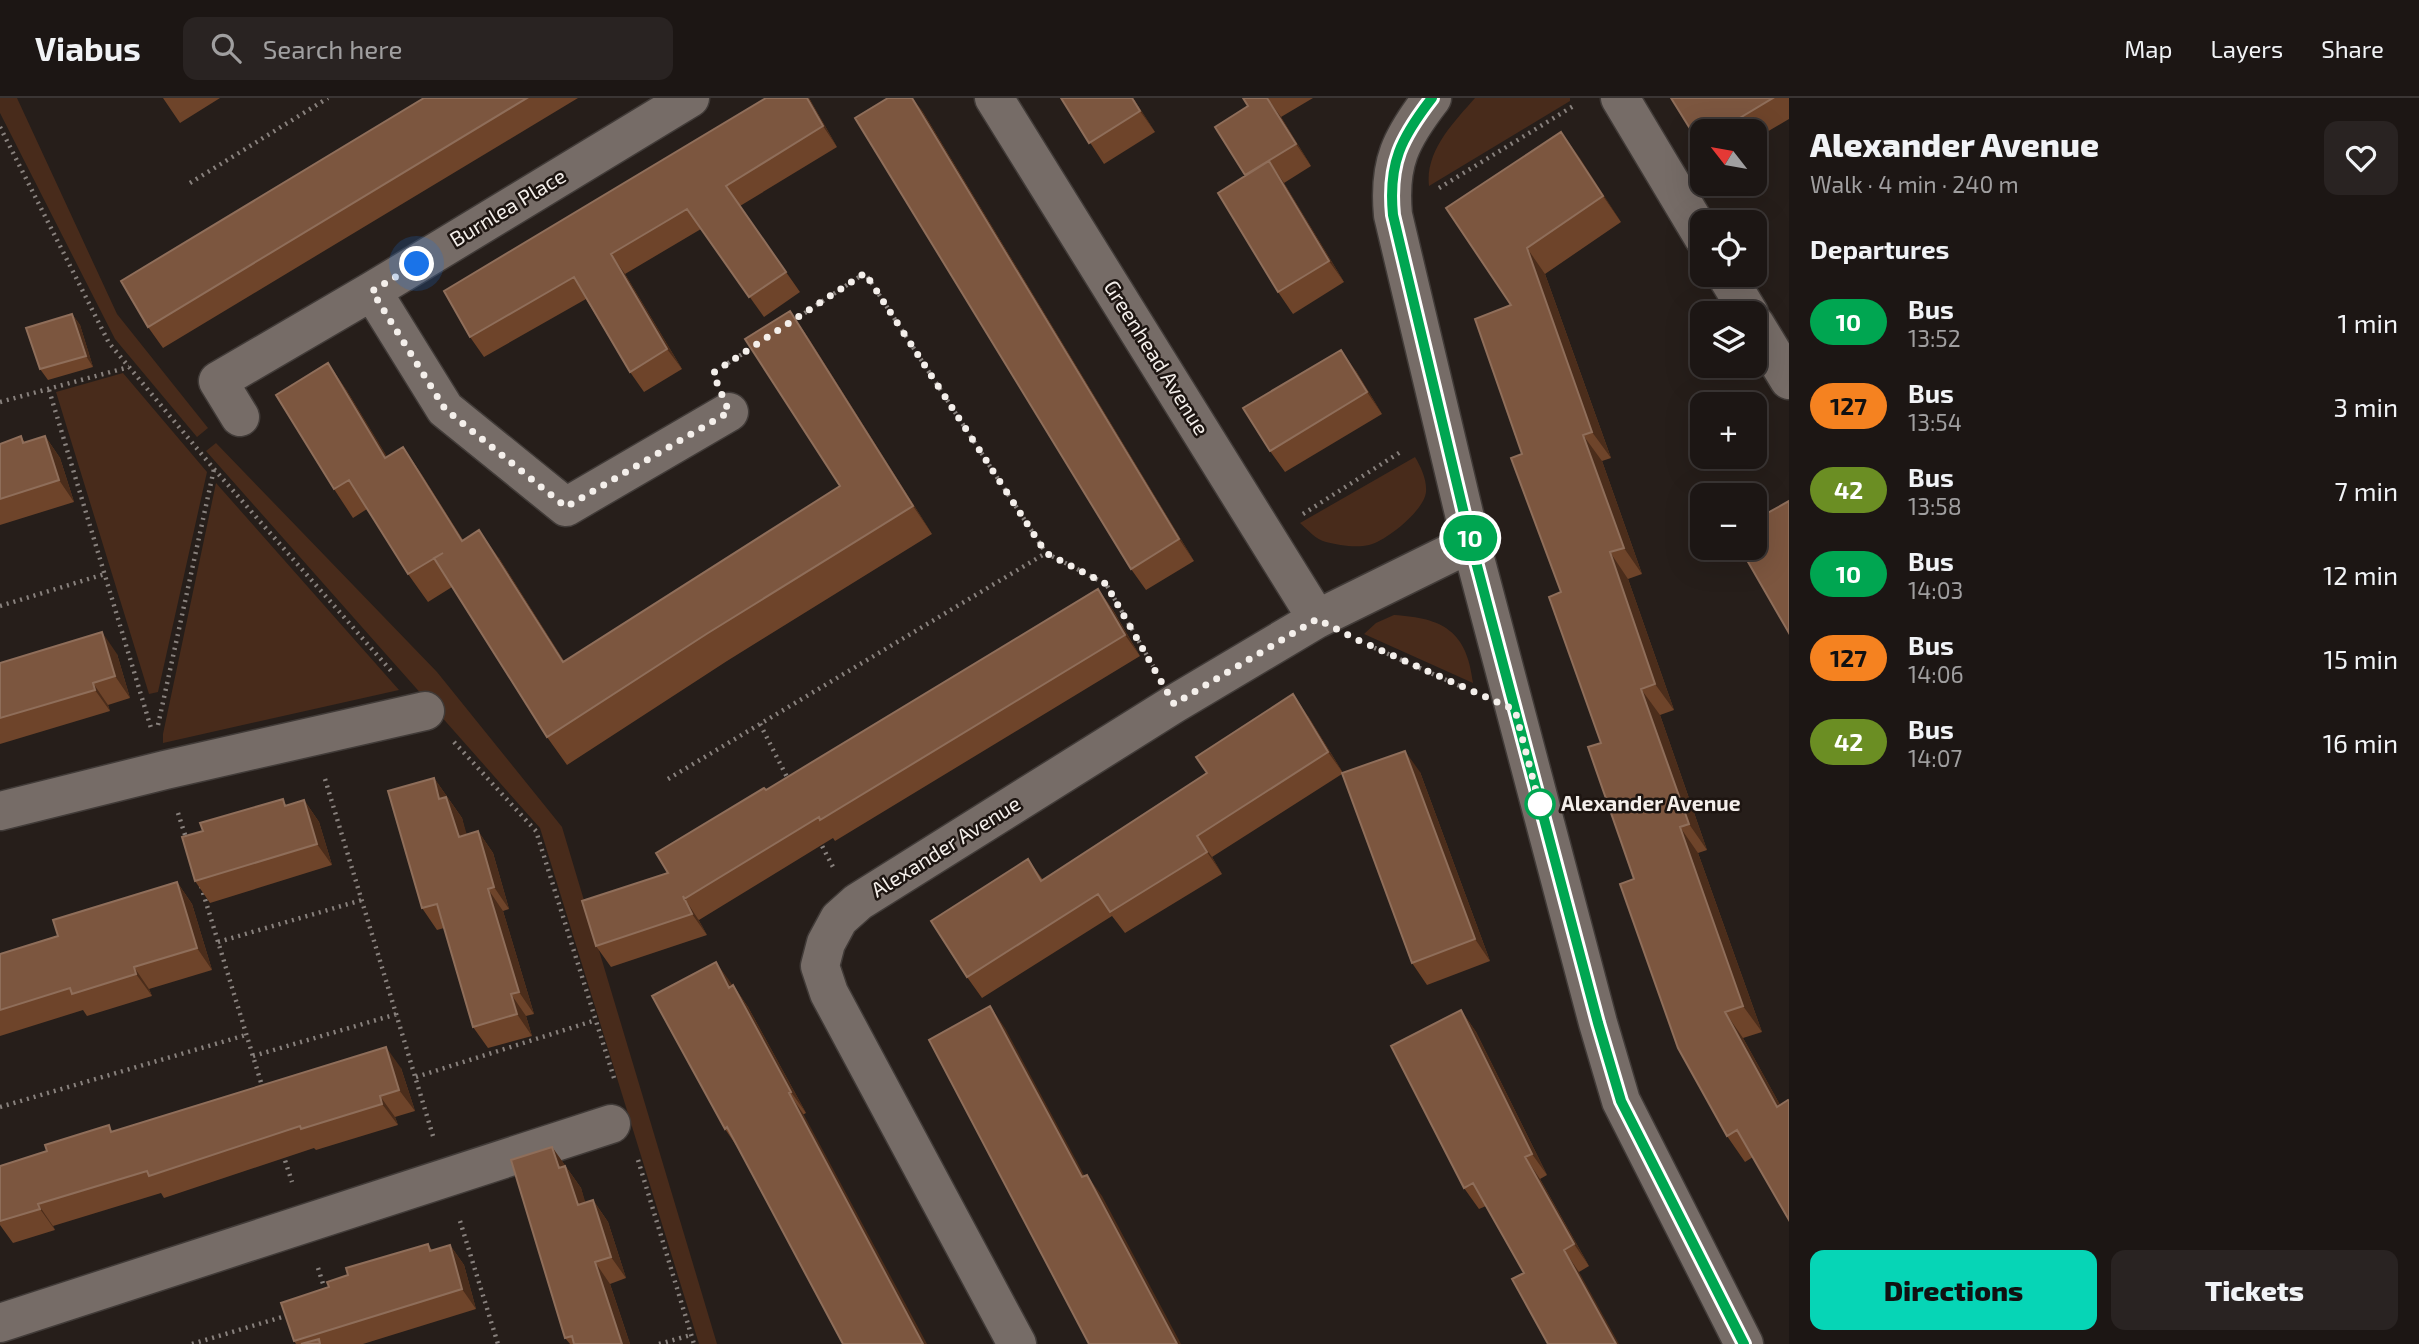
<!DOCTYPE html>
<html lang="en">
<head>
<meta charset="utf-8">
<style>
  body { margin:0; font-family:"Exo 2",sans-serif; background:#292322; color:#f1f3f6; height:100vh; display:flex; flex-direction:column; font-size:26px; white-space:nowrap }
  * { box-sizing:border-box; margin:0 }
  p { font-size:23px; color:#a09fa0 }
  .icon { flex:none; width:38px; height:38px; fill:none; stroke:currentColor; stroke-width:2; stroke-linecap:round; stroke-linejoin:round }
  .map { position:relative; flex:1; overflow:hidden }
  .side { display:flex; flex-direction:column; background:#1c1614; width:630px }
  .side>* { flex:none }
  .badge { padding:0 14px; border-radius:23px; font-size:24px; line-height:46px }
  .needle { width:46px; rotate:301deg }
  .buttons { position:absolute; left:1690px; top:21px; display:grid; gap:14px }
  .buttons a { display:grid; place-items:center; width:77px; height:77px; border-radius:14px; background:#1c1614; box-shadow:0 7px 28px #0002,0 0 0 2px #3a3534; font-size:35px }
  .you { position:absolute; width:35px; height:35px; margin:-18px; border:5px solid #fff; border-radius:50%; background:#1a73e8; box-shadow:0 0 0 10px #1a73e833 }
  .map>.badge { position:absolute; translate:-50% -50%; box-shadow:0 0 0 4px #fff }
  h2 { padding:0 21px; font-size:26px; line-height:63px }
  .round { display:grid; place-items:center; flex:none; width:74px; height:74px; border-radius:14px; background:#292322 }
  .summary { display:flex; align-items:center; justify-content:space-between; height:119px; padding:0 21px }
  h1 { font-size:33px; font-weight:800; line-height:52px }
  .action { display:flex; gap:14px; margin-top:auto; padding:14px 21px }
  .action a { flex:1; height:80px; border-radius:14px; background:#06d5b6; color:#111; font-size:28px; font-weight:800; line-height:80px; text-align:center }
  .action a+a { background:#292322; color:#f1f3f6 }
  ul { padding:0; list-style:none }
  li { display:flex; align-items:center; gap:21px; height:84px; padding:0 21px }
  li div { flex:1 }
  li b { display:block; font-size:26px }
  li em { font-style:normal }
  li .badge { min-width:77px; font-weight:700; text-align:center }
  header { display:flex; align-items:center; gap:42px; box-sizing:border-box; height:98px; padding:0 35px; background:#1c1614; border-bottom:2px solid #3a3534 }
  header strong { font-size:33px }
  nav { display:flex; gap:38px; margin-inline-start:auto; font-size:24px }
  .search { width:490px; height:63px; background:#292322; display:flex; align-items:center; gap:18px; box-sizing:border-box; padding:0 24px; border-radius:14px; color:#a09fa0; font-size:26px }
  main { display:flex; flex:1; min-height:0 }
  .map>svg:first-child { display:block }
  .green { fill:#482b1b }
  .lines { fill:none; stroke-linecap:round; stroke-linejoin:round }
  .minor-casing { stroke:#413b38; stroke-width:41 }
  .path { stroke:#88817d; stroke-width:4.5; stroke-dasharray:2 5; stroke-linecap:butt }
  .minor { stroke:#766c67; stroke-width:38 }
  .wall { fill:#6e442a }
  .shaded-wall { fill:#4b2d1b }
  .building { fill:#7c563f; stroke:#8f6e5a; stroke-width:2 }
  .line-casing { stroke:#fff; stroke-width:16 }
  .line { stroke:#00a651; stroke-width:10 }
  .walk { stroke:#f4efeb; stroke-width:7; stroke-dasharray:0 12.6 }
  .stop-dot { fill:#fff; stroke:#00a651; stroke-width:3.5 }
  .labels { text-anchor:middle; stroke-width:5; stroke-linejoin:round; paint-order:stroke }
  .street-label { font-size:21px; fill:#f4efeb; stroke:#1d1511 }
  .stop-label { font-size:21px; font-weight:bold; fill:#f4efeb; stroke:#1d1511; text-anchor:start }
</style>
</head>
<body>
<header>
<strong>Viabus</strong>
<div class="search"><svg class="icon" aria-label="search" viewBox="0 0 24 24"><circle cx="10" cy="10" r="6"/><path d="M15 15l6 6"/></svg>Search here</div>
<nav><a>Map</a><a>Layers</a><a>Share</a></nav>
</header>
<main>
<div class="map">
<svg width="1789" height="1246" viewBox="0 0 1789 1246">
  <rect width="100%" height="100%" fill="#261e1a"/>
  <path class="green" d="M0,0H17L117,216L208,330L197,339L115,241L0,15Z
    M1475,0H1570V3L1429,88C1425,53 1454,24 1475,0Z
    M123,275L207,374L158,594L149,596L56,294Z
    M216,345L437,574L562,729L717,1246H699L540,730L206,353Z
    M1415,359C1421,369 1427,382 1426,394C1424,413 1386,443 1369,447C1356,450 1338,447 1326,444C1316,442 1307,431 1300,425Z
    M216,385L399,592L163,645V636Z
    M1394,517C1443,520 1467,533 1473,585L1364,536L1376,525Z"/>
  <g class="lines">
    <g class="minor-casing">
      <path id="minor" d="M994,0L1317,521
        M1432,0C1401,40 1388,65 1393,117L1471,445L1598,925L1621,1003L1744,1246
        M1620,0L1703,139
        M1726,177L1749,215
        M372,193L445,311L566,409L729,314
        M1755,226L1789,282
        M240,319L218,283L372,193L690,0
        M0,713L165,672L425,613
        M0,1225L611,1026
        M1017,1246L829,895L820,868L826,845L839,821L858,804L1174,606L1317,521L1471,445"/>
    </g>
    <path class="path" d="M0,29L109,245L214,371L393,575
      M190,85L328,0
      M1439,90L1575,7
      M793,223L865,175L1046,455L1106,486L1153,568
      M722,269L753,249
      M49,292L151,630
      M0,304L129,269
      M1303,416L1402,353
      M0,508L105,476
      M1368,547L1462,589
      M760,626L788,681
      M158,627L214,371
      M454,644L536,733L614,980
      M325,681L433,1038
      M668,681L1046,455
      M178,715L187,743
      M819,742L833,769
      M201,788L263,991
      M218,844L362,802
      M253,958L397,916
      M416,979L596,922
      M0,1009L246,937
      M283,1056L292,1084
      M638,1062L694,1246
      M460,1123L498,1246
      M318,1170L326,1195
      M192,1246L289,1217
      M659,1246L691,1237"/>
    <use href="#minor" class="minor"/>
  </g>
  <path class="wall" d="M163,0H220L180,25Z
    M424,0H578L163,250L148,229Z
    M766,0H809L837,49L740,108L800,194L764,219L701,131L625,176L682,271L644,294L630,274L586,201L484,259L470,239Z
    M1061,0H1133L1155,34L1104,66Z
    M1243,0H1313L1281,19L1311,68L1284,85L1344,184L1293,216L1278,194L1245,78L1248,8Z
    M1671,0H1789V21L1755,41V33H1703V51Z
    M921,11L1194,463L1146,492L1131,471Z
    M1561,34L1621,124L1545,176L1611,360L1602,363L1642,476L1628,481L1674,612L1660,617L1707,752L1698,755L1762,934L1743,940L1780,1007L1753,1059L1745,1064L1727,1038L1634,781L1601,645L1561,494L1522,356L1511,207L1446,110Z
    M790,213L809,241L932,436L727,563L567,667L547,639L452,489L428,504L408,476L367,411L353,420L334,391L328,265L347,293L387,359L403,349L422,377L463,442L499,460L564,563L840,388Z
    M72,216L80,227L93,269L48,282L40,271Z
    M1356,273L1382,316L1285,374L1270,353Z
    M21,338L25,345L45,338L60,360L74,404L0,427V346Z
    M1098,491L1113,512L1140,558L835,743L833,740L699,822L698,821L707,837L611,869L596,848L668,775L766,692Z
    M117,556L130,600L108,607L110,613L0,646V565Z
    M1308,618L1343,675L1420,674L1490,863L1427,887L1412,865L1342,676L1212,759L1222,776L1125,835L1112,818L982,900L967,879L1028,761L1043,782Z
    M434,680L462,720L466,737L478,733L493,755L509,811L503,813L534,916L526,918L532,938L488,950L473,929L444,830L437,832L422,810Z
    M304,702L319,724L332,767L210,805L195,783L287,708Z
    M177,784L192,806L212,872L149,891L152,898L87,918L83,912L0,938V856L58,838Z
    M733,887L748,909L806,1015L738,1050L725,1031Z
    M1461,912L1476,934L1547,1077L1540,1081L1589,1168L1579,1174L1524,1175L1486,1108L1479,1111L1464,1090Z
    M401,970L415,1013L395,1019L398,1027L316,1052L314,1050L164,1100L161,1095L53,1128L55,1132L13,1145L0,1127V1068L113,1033Z
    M552,1049L581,1090L585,1105L593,1102L608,1124L626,1180L610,1186L630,1246H570L565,1240Z
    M428,1146L432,1152L450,1147L464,1167L476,1211L363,1246H296L294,1243L329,1189L348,1177Z"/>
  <path class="shaded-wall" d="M807,0H809L837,49L823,28Z
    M912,0L921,11L1194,463L1179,441Z
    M1132,0H1133L1155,34L1140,13Z
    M1267,0L1281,19L1311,68L1296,46Z
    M1561,34L1580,60L1621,124L1603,98Z
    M1269,63L1284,85L1344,184L1329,163Z
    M1527,150L1545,176L1611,360L1592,334Z
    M611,156L625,176L682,271L667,251Z
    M790,213L809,241L932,436L913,408Z
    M72,216L80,227L93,269L86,258Z
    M1341,252L1356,273L1382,316L1367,294Z
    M328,265L347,293L405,388L385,360Z
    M1583,337L1602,363L1642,476L1624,450Z
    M45,338L60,360L74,404L59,382Z
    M403,349L422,377L481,471L462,443Z
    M479,432L499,460L582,592L563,564Z
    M1610,454L1628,481L1674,612L1655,586Z
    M1098,491L1113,512L1140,558L1125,537Z
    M102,534L117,556L130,600L115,578Z
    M93,585L108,607L110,613L95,592Z
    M1641,591L1660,617L1707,752L1689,726Z
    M1293,596L1308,618L1343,675L1328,654Z
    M1405,653L1420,674L1490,863L1475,841Z
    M434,680L462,720L474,761L459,739L439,701Z
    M304,702L319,724L332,767L317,746Z
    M1680,729L1698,755L1762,934L1743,908Z
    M478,733L493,755L509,811L494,789Z
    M1197,738L1212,759L1222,776L1207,754Z
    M177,784L192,806L212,872L197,850Z
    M488,791L503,813L534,916L519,894Z
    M683,798L698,821L707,837L692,816Z
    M716,864L731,885L744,911L729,890Z
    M134,869L149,891L152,898L136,876Z
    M733,887L748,909L806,1015L791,994Z
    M511,896L526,918L532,938L517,916Z
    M990,908L1005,930L1097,1101L1082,1079Z
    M1461,912L1476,934L1547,1077L1532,1056Z
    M1725,914L1743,940L1789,1023L1777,1009Z
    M386,949L401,970L415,1013L399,992Z
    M789,995L804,1017L927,1246H923Z
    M380,998L395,1019L398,1027L382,1006Z
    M552,1049L581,1090L593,1129L578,1107L559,1070Z
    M1525,1059L1540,1081L1589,1168L1574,1146Z
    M1087,1077L1102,1098L1181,1246H1177Z
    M593,1102L608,1124L626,1180L611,1159Z
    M38,1106L53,1128L55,1132L40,1111Z
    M450,1147L464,1167L476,1211L462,1191Z
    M1564,1152L1579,1174L1619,1246H1616Z
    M595,1164L610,1186L630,1246H622Z"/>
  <path class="building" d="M424,0H527L148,229L121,183Z
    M766,0H807L823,28L726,88L786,174L749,199L687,111L611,156L667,251L630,274L574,179L470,239L444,193Z
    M888,0H912L1179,441L1131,471L855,20Z
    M1061,0H1132L1140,13L1089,45Z
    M1243,0H1267L1296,46L1245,77L1215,29L1248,8Z
    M1671,0H1773L1718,33H1703V42L1699,45Z
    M1561,34L1603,98L1527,150L1592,334L1583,337L1624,450L1610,454L1655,586L1641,591L1689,726L1680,729L1743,908L1725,914L1777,1009L1788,1002L1789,1003V1122L1737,1032L1727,1038L1678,950L1620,786L1634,781L1588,649L1601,645L1549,499L1561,494L1511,360L1522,356L1475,221L1511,207L1446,110Z
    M1269,63L1329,163L1278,194L1218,95Z
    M790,213L913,408L708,535L547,639L434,460L443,455L408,476L349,382L334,391L276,297L328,265L385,360L403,349L462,443L479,432L563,564L840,388L745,241Z
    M72,216L86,258L40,271L26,230Z
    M1341,252L1367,294L1270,353L1243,310Z
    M21,338L23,345L45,338L59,382L0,401V346Z
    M1789,403V535L1740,450H1755V422Z
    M1098,491L1125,537L820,722L819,719L684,801L683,798L692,816L596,848L582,803L668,775L656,755L764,690L766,692Z
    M102,534L115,578L93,585L95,592L0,620V565Z
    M1293,596L1328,654L1197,738L1207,754L1110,814L1098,796L967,879L931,823L1028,761L1041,783L1207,675L1196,659Z
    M1405,653L1475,841L1412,865L1342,675Z
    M434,680L439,701L446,699L459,739L478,733L494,789L488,791L519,894L511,896L517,916L473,929L437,806L422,810L388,693Z
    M283,701L285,708L304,702L317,746L195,783L182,739L203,733L200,725Z
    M177,784L197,850L134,869L136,876L72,896L70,890L0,912V856L58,838L53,822Z
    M716,864L729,890L733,887L791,994L789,995L923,1246H843L727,1029L725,1031L652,898Z
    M990,908L1082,1079L1087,1077L1177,1246H1089L929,942Z
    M1461,912L1532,1056L1525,1059L1574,1146L1564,1152L1616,1246H1548L1512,1181L1524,1175L1473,1085L1464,1090L1391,948Z
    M386,949L399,992L380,998L382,1006L301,1031L300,1028L149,1078L147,1073L38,1106L40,1111L0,1123V1068L47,1053L45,1047L109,1027L111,1034Z
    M552,1049L559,1070L565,1068L578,1107L593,1102L611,1159L595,1164L622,1246H574L572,1238L565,1240L511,1062Z
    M428,1146L430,1153L450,1147L462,1191L294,1243L281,1205L329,1189L327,1184L348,1177L346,1170Z
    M319,1241L320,1246H301Z"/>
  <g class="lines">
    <g class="line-casing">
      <path id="line" d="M1432,0C1401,40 1388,65 1393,117L1471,445L1598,925L1621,1003L1744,1246"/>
    </g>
    <use href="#line" class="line"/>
    <path class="walk" d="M417,166L372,193L445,311L566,409L729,314L713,275L865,175L1046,455L1106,486L1174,606L1317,521L1360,543L1515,612L1542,716L1540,706"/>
  </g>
  <circle class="stop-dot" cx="1540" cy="706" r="14"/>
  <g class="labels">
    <g class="street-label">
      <text transform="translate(508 110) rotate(-31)" y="7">Burnlea Place</text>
      <text transform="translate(1156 260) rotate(58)" y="7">Greenhead Avenue</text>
      <text transform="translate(946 749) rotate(-32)" y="7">Alexander Avenue</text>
    </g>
    <g class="stop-label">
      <text x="1561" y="713">Alexander Avenue</text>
    </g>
  </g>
</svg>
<div class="buttons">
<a><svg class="needle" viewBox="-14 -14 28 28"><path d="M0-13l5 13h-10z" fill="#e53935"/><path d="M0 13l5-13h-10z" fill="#a09fa0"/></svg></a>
<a><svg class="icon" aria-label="locate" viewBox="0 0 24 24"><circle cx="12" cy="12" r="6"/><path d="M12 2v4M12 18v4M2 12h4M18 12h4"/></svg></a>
<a><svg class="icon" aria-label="layers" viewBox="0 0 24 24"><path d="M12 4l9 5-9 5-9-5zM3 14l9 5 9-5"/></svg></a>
<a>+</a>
<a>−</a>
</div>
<div class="you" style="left:417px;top:166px"></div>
<b class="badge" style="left:1470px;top:440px;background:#00a651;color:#fff">10</b>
</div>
<section class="side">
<div class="summary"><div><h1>Alexander Avenue</h1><p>Walk · 4 min · 240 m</p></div><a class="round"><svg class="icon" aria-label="heart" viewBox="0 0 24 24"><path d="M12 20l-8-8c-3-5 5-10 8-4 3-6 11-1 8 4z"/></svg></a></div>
<h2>Departures</h2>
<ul>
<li><span class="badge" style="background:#00a651;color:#fff">10</span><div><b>Bus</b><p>13:52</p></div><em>1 min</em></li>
<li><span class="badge" style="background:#f58220;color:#111">127</span><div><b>Bus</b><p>13:54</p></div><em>3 min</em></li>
<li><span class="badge" style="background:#6b8e23;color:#fff">42</span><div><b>Bus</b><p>13:58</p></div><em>7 min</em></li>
<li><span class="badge" style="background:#00a651;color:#fff">10</span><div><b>Bus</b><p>14:03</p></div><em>12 min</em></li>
<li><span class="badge" style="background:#f58220;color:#111">127</span><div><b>Bus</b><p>14:06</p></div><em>15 min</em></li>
<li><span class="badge" style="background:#6b8e23;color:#fff">42</span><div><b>Bus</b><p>14:07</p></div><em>16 min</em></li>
</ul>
<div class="action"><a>Directions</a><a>Tickets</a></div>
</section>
</main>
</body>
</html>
